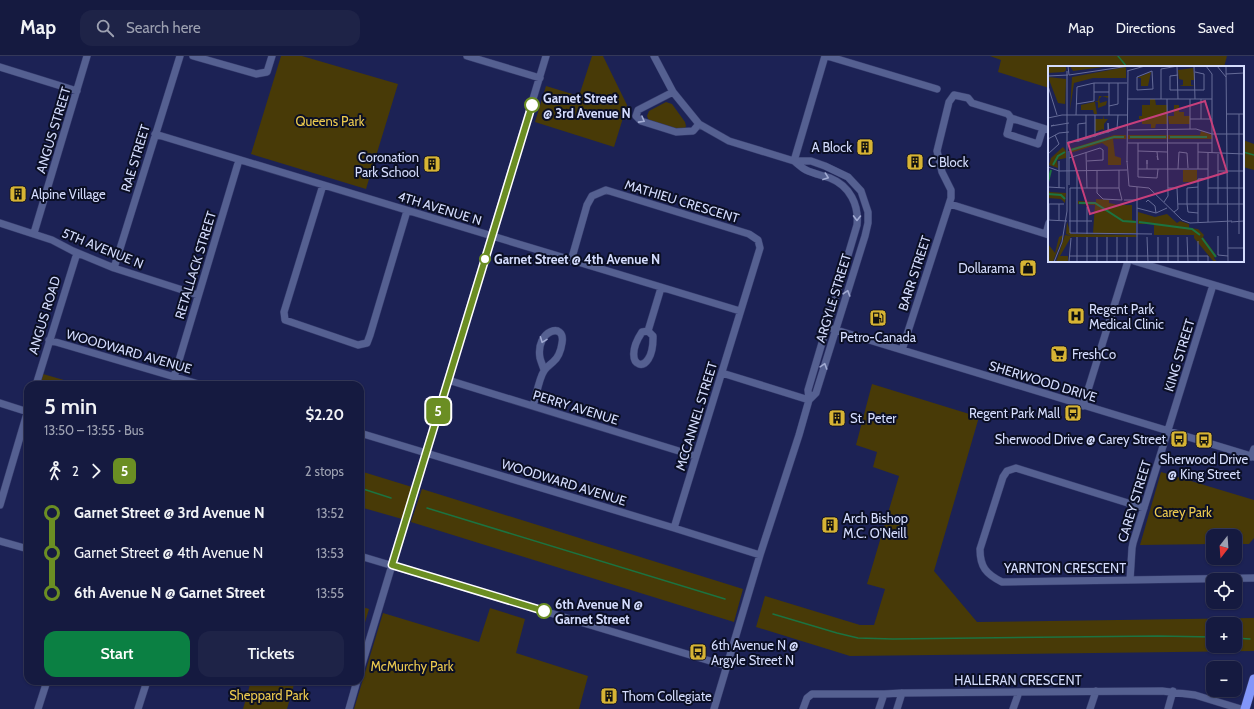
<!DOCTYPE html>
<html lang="en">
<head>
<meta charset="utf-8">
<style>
  body { margin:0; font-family:Cabin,sans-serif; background:#1e2347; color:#f1f3f6; height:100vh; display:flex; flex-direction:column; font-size:15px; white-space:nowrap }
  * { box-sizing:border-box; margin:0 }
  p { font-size:13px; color:#9da1b1 }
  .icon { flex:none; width:22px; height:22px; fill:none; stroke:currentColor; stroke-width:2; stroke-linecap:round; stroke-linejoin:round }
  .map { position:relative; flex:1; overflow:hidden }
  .details { position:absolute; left:24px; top:325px; width:340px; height:304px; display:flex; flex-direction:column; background:#151a40; border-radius:12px; box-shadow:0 1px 3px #0004,0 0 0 1px #343859 }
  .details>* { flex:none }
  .badge { padding:0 8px; border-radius:6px; font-size:14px; line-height:26px }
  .needle { width:26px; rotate:197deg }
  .tools { position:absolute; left:1206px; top:473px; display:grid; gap:8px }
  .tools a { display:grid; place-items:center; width:36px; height:36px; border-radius:8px; background:#151a40; box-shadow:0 1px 3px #0004,0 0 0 1px #343859; font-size:20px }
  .map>.badge { position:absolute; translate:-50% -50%; box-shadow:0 0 0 2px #fff }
  .legs { display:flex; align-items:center; gap:6px; height:44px; padding:0 20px; font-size:13px }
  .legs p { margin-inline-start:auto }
  .head { display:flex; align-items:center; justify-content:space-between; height:68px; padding:0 20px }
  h1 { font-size:22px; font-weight:600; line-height:30px }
  .cta { display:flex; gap:8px; margin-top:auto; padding:8px 20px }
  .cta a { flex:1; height:46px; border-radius:12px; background:#0b8043; color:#fff; font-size:16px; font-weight:600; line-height:46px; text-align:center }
  .cta a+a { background:#1e2347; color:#f1f3f6 }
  ul { padding:0 20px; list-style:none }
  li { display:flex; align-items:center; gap:14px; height:40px; font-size:15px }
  li i { display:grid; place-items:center; width:6px; height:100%; margin:0 5px; background:currentColor }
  li i::after { content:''; width:10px; height:10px; margin:-5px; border:3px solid; border-radius:50%; background:#151a40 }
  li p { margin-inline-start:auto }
  li:first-child i { background:linear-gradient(#0000 50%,currentColor 0) }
  li:last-child i { background:linear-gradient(currentColor 50%,#0000 0) }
  header { display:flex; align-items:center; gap:24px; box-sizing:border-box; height:56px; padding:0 20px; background:#151a40; border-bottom:1px solid #343859 }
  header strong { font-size:19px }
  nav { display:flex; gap:22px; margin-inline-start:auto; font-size:14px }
  .search { width:280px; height:36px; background:#1e2347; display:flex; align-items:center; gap:10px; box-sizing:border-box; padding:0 14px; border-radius:12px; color:#9da1b1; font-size:15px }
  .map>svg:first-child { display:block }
  .green { fill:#483a07; fill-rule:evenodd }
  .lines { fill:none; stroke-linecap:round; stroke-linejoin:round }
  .stream { stroke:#1c7341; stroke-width:1.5 }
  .minor-casing { stroke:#363c6d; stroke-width:8 }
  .major-casing { stroke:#363c6d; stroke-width:10 }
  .minor { stroke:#556091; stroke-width:7 }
  .major { stroke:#8296f9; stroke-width:9 }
  .oneway { stroke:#a1aad2 }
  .line-1-casing { stroke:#fff; stroke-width:9 }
  .line-1 { stroke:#6b8e23; stroke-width:6 }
  .stop-1-dot { fill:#fff; stroke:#6b8e23; stroke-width:2 }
  .labels { text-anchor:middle; stroke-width:4; stroke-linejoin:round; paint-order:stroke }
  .stop-label { font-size:13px; font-weight:bold; fill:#d4dcfd; stroke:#0b0f25; text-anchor:start }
  .park-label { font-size:13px; fill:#ebc94e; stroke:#0b0f25 }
  .street-label { font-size:13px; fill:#d4dcfd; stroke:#0b0f25 }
  .poi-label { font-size:13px; fill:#d4dcfd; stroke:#0b0f25; text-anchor:start }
  .inset-river { fill:none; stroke:#1c7341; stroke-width:2 }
  .inset-road { fill:none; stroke:#666c98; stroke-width:1 }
  .view { fill:#c63f7b; fill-opacity:0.15; stroke:#c63f7b; stroke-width:2 }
  .inset-edge { fill:none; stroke:#d4dcfd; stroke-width:2 }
</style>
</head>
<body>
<header>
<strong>Map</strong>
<div class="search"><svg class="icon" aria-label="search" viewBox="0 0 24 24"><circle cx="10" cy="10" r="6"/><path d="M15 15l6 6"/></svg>Search here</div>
<nav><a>Map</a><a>Directions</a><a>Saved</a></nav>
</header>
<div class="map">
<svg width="1254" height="653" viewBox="0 0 1254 653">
  <rect width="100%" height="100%" fill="#1c2255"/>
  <path class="green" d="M281,0H302L398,28L366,133L251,98Z
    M592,0H603L627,49L614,91L535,66L546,30L579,40Z
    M990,0H1227L1224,11H1049V32L998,16L1001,4Z
    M666,46L672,48L685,66L686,70L685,73L681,74L649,65L647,60L649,55Z
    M1243,84L1254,88V114L1243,111Z
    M43,318L81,329H40Z
    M872,328L979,361L934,515L977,566L1254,562V595L850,600L756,571L765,540L860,569H874L885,533L867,528L899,420L873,411L877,396L856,389ZM1213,568H1235V590H1213Z
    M360,415L412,431L402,463L360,451Z
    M1161,416L1254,444V482L1249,488H1235V480H1213V488L1140,489Z
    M422,433L743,533L734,566L411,466Z
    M360,550L369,553L360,583Z
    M490,552L525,563L516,597L588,620L579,653H354L383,557L479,586Z
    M251,625H295L287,653H243Z"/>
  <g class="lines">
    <path class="stream" d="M1118,0L1127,11
      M1243,96L1254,99
      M360,432L391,442
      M427,452L725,543
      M773,558L837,577L858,582L893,583L1158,580L1213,581
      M1235,582L1250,583"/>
    <g class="minor-casing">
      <path id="minor" d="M193,0L256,18L267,16L272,0
        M467,0L540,22
        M654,0L673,36L699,68L729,85L794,105H811L825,110L848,121L861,135L868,156V167L865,180L816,337L809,344
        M827,0L937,33
        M0,11L77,35
        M673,36L638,54L636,60L641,65L676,76L693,75L699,68
        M1011,62L1007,78L1038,88L1043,72
        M155,78L740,255
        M794,105L825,0
        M323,129L284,256L285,264L358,289L367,287L370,279L407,155
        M950,148L1049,179
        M0,167L52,184L73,195L114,212L198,239
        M34,177L87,0
        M1046,178L1049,167
        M571,205L587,149L592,140L606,134L749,178L758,184L760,192L674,472
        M1134,205L1254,241
        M114,212L180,0
        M833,273L1254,401
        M648,275L653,280C654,324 618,312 642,276Z
        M648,275L661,232
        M49,284L202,329
        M902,294L951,142V134L942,116L937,95L949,46L954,39L968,42L972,47L1008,58L1011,62L1049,74
        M722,317L809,344
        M174,321L239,104
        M448,324L695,400
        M36,329L77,197
        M0,347L28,356
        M533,350C536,341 539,322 544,315C546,311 550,309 553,306C558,302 561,294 562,287C566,265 535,274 540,302C541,306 543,310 544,314
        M1083,350L1128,205
        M360,377L674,472L760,499
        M1251,401L1254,393
        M0,449L28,354
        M1144,452L1016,412L1007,415L1003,421L980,493C980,511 986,518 1002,526L1254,522
        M0,485L28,493
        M360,500L727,610
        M1130,524L1132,492L1133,487L1213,229
        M360,615L546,0
        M38,653L47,625
        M138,653L147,625
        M349,653L357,625
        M714,653L760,499L799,379L809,344L808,334L857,169C859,149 850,130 830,122C822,119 814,118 806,114C802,112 798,108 794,105
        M803,653L807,642L812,638H884L902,637L1162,635L1195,639L1241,653
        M879,653L884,638
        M897,653L902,637
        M1013,653L1019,636
        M1090,653L1096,635
        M1168,653L1173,635"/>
    </g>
    <g class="major-casing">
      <path id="major" d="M1245,653L1254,623"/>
    </g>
    <use href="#minor" class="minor"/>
    <use href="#major" class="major"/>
  </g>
  <defs><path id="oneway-chevron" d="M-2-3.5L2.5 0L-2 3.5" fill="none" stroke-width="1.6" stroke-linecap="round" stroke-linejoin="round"/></defs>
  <g class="oneway">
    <use href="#oneway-chevron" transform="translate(642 64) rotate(29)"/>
    <use href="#oneway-chevron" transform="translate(826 121) rotate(20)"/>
    <use href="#oneway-chevron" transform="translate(857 162) rotate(91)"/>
    <use href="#oneway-chevron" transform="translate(847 237) rotate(-73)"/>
    <use href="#oneway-chevron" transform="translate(543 284) rotate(111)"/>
    <use href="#oneway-chevron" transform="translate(824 310) rotate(-72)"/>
  </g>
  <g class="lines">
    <g class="line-1-casing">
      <path id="line-1" d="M532,49L392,509L544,555"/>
    </g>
    <use href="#line-1" class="line-1"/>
  </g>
  <defs>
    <g id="building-square" transform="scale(0.9)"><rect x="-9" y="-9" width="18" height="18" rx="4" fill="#d7b434" stroke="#0b0f25"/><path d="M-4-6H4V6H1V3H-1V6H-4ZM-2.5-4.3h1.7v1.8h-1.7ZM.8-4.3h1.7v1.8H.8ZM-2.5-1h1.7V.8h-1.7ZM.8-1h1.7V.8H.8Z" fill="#111"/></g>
    <g id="shop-square" transform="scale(0.9)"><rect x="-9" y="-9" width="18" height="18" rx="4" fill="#d7b434" stroke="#0b0f25"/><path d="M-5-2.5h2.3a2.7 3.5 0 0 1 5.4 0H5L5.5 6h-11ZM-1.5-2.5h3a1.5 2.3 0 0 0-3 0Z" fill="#111"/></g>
    <g id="hospital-square" transform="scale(0.9)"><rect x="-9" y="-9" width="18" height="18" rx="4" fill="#d7b434" stroke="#0b0f25"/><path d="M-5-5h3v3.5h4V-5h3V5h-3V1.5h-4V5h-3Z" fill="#111"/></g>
    <g id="fuel-square" transform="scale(0.9)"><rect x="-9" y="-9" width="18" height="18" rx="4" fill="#d7b434" stroke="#0b0f25"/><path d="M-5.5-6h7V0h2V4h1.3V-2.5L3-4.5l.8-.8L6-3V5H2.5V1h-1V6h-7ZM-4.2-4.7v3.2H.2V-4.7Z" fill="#111"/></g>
    <g id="supermarket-square" transform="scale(0.9)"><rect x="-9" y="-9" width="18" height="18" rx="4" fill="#d7b434" stroke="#0b0f25"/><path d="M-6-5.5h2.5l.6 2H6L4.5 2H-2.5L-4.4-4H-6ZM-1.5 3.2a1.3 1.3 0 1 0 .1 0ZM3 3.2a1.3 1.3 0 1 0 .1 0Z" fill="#111"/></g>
    <g id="bus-square" transform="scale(0.9)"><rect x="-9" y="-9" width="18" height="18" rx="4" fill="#d7b434" stroke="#0b0f25"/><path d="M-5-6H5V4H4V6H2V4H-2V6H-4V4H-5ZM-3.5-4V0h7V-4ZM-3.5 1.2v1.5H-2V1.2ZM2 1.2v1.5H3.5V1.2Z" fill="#111"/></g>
  </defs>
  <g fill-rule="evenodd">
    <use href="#building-square" x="865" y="91"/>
    <use href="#building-square" x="915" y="106"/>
    <use href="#building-square" x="432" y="108"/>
    <use href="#building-square" x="18" y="138"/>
    <use href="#shop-square" x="1028" y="212"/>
    <use href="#hospital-square" x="1076" y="260"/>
    <use href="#fuel-square" x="878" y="262"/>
    <use href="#supermarket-square" x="1059" y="298"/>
    <use href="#bus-square" x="1073" y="357"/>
    <use href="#building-square" x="837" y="362"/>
    <use href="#bus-square" x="1179" y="383"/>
    <use href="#bus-square" x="1204" y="384"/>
    <use href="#building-square" x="830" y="469"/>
    <use href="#bus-square" x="698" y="596"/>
    <use href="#building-square" x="609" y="640"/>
  </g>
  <g class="stop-1-dot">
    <circle cx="532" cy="49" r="7"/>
    <circle cx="485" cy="203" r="5"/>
    <circle cx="544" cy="555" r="7"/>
  </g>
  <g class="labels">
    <g class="stop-label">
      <text x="543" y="47">Garnet Street<tspan x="543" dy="15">@ 3rd Avenue N</tspan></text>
      <text x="494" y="208">Garnet Street @ 4th Avenue N</text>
      <text x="555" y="553">6th Avenue N @<tspan x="555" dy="15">Garnet Street</tspan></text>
    </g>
    <g class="park-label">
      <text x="330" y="70">Queens Park</text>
      <text x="1183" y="461">Carey Park</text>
      <text x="412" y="615">McMurchy Park</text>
      <text x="269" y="644">Sheppard Park</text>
    </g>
    <g class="street-label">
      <text transform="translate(53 74) rotate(-73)" y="5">ANGUS STREET</text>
      <text transform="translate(135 102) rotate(-73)" y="5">RAE STREET</text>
      <text transform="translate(682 145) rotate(17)" y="5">MATHIEU CRESCENT</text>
      <text transform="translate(440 152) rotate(17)" y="5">4TH AVENUE N</text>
      <text transform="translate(103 192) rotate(22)" y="5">5TH AVENUE N</text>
      <text transform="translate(195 209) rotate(-73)" y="5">RETALLACK STREET</text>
      <text transform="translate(914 217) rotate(-72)" y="5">BARR STREET</text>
      <text transform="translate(833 242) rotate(-73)" y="5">ARGYLE STREET</text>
      <text transform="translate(44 259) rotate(-73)" y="5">ANGUS ROAD</text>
      <text transform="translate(129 295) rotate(16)" y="5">WOODWARD AVENUE</text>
      <text transform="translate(1179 299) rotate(-73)" y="5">KING STREET</text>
      <text transform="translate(1043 325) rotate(17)" y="5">SHERWOOD DRIVE</text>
      <text transform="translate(576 351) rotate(17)" y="5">PERRY AVENUE</text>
      <text transform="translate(696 360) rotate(-73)" y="5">MCCANNEL STREET</text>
      <text transform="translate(564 426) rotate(17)" y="5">WOODWARD AVENUE</text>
      <text transform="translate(1134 445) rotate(-73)" y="5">CAREY STREET</text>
      <text x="1065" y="517">YARNTON CRESCENT</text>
      <text x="1018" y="629">HALLERAN CRESCENT</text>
    </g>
    <g class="poi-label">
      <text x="852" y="96" text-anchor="end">A Block</text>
      <text x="419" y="106" text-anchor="end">Coronation<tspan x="419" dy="15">Park School</tspan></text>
      <text x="928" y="111">C Block</text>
      <text x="31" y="143">Alpine Village</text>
      <text x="1015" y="217" text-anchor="end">Dollarama</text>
      <text x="1089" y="258">Regent Park<tspan x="1089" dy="15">Medical Clinic</tspan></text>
      <text x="878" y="286" text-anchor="middle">Petro-Canada</text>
      <text x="1072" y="303">FreshCo</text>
      <text x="1060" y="362" text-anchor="end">Regent Park Mall</text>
      <text x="850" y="367">St. Peter</text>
      <text x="1166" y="388" text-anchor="end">Sherwood Drive @ Carey Street</text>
      <text x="1204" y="408" text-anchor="middle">Sherwood Drive<tspan x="1204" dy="15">@ King Street</tspan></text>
      <text x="843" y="467">Arch Bishop<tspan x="843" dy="15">M.C. O'Neill</tspan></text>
      <text x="711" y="594">6th Avenue N @<tspan x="711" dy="15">Argyle Street N</tspan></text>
      <text x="622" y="645">Thom Collegiate</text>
    </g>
  </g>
  <g transform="translate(1048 10)">
    <rect width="196" height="196" fill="#1c2255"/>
    <path d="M0,0H18V4L16,6L0,7ZM22,0H63L25,5ZM78,1V12H45L26,17L22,44L24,11ZM145,2L147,14H143V19L147,20H131L135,19V14L131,13L130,4ZM103,6L100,20H93V12H89ZM0,11L18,13L17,43V38L10,37ZM47,30H61L60,32L54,30L51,33L52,37L59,35L58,39L50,42V36H47L49,48H46L45,44H33V39L50,35L51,30ZM102,33H107L108,39H119V58H108L107,62H103V58H94V54L91,53V50H94V39H102ZM126,39H131V46H136V50H142V58H121L120,50H126ZM56,49V53H60L56,58V67L55,63L47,66V53H55ZM153,65L164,69V73H120V69H152ZM66,69H78V73H65L67,90L73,92V99H60V81L54,77L22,87V83ZM80,69H119V73H80ZM15,81L18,85V92L9,94L10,102L1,99L3,92ZM135,104H149V116H135ZM0,123L2,126L18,127L17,137L13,133L0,132ZM48,133L61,134V137L70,139H84V154L88,155V167H45L47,139L30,138V135L48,136ZM90,146L107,151L119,148L129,157L132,155L141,158V162L150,163L156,169L155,171L168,189L166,192L169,196H166L146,172V169H106V158H90ZM19,156L23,168L88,169L89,171H23L12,190H20V196H8L17,169L23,170L18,168ZM15,169L5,196H0V178L7,187L11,171Z" fill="#483a07"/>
    <path class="inset-river" d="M82,71H118M122,71H159M23,84L66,71H76M5,99L10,90L17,86M0,116L3,104M0,128L13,129L17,133M31,137H47L75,155L88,156M91,156L144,163L152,169M154,172L168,191"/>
    <path class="inset-road" d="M20,0L21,9L81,0M129,0L130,33M146,0L147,33M158,0L164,8V87M169,0L178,11M178,0L180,196M79,5L97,0M104,5L105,23L89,24V11ZM178,8L196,7M130,9L122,10V24H156V8L147,6M0,10L20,9M0,20L9,49M46,26H61M79,33H164M113,33V3L130,0M153,33V53M28,38L46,35V17M61,40L70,38V17M179,48H196M191,48V168M28,49L29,21L46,17H79M38,49V73M47,49V71M61,49V17M0,52L14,49H79M142,53H164M6,59L3,60L21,57M142,63V33M80,64L148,63L164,68H196M60,67V57L61,66M0,73L11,67L21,66M20,76L31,75L69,63L70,49M30,76V58L38,57M80,77H164M90,77V111L109,112L110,103M150,77V103M90,85L119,86M109,86L110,94L109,90M150,86L196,88M38,87L39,122M0,88L11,78L7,69M170,88V138M21,92L52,82L55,84V94L39,95M79,95L81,120L101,122L134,154L142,157L184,155M79,96L80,5M0,101L11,105L79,104M90,103H160M99,103V94V98M130,103L131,86L139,87L140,102M170,105H196M21,119V85M0,121L17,122M49,121V127L55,133L74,134L71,122M49,121V104M89,121V196M150,121L139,122V138L140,146L150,147M11,122V95M71,122H22V167L104,168M71,122V104M120,122H129L130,143L126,146M160,122H196M76,134H89M98,136L100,134L107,140L108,147M116,136L120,130L119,33M0,138H16M1,138V154M130,138H196M39,141V168M89,142L108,147L119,142M0,154L19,155M11,154V138M21,155H44M150,156V113L160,112M160,156V87M183,156L196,155M29,167V104M170,170V189L180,190M29,171V196M39,171V196M59,171V196M79,171V196M99,171L100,196M110,171V196M130,171V196M139,171L140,196M150,175V196M180,182H196M21,190H160V196M6,196L14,176L19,145V5M21,196L23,172M49,196V171M69,196V171M120,196V171"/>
    <path class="view" d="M157,35L179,106L42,148L20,77Z"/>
    <rect width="196" height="196" class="inset-edge"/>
  </g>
</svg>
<div class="tools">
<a><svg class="needle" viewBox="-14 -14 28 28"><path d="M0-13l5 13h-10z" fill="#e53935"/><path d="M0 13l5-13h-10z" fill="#9da1b1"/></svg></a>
<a><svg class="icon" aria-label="locate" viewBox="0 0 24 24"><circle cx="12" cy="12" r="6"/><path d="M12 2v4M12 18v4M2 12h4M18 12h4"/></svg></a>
<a>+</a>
<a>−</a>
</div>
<b class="badge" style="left:438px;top:355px;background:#6b8e23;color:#fff">5</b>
<section class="details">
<div class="head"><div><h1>5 min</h1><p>13:50 – 13:55 · Bus</p></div><b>$2.20</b></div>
<div class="legs"><svg class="icon" aria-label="walk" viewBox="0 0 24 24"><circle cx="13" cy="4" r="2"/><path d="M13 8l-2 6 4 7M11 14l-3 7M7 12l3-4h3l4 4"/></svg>2<svg class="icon" aria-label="forward" viewBox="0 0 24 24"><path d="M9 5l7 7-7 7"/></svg><b class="badge" style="background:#6b8e23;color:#fff">5</b><p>2 stops</p></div>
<ul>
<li><i style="color:#6b8e23"></i><b>Garnet Street @ 3rd Avenue N</b><p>13:52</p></li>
<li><i style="color:#6b8e23"></i><span>Garnet Street @ 4th Avenue N</span><p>13:53</p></li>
<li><i style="color:#6b8e23"></i><b>6th Avenue N @ Garnet Street</b><p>13:55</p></li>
</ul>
<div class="cta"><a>Start</a><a>Tickets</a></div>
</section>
</div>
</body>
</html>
